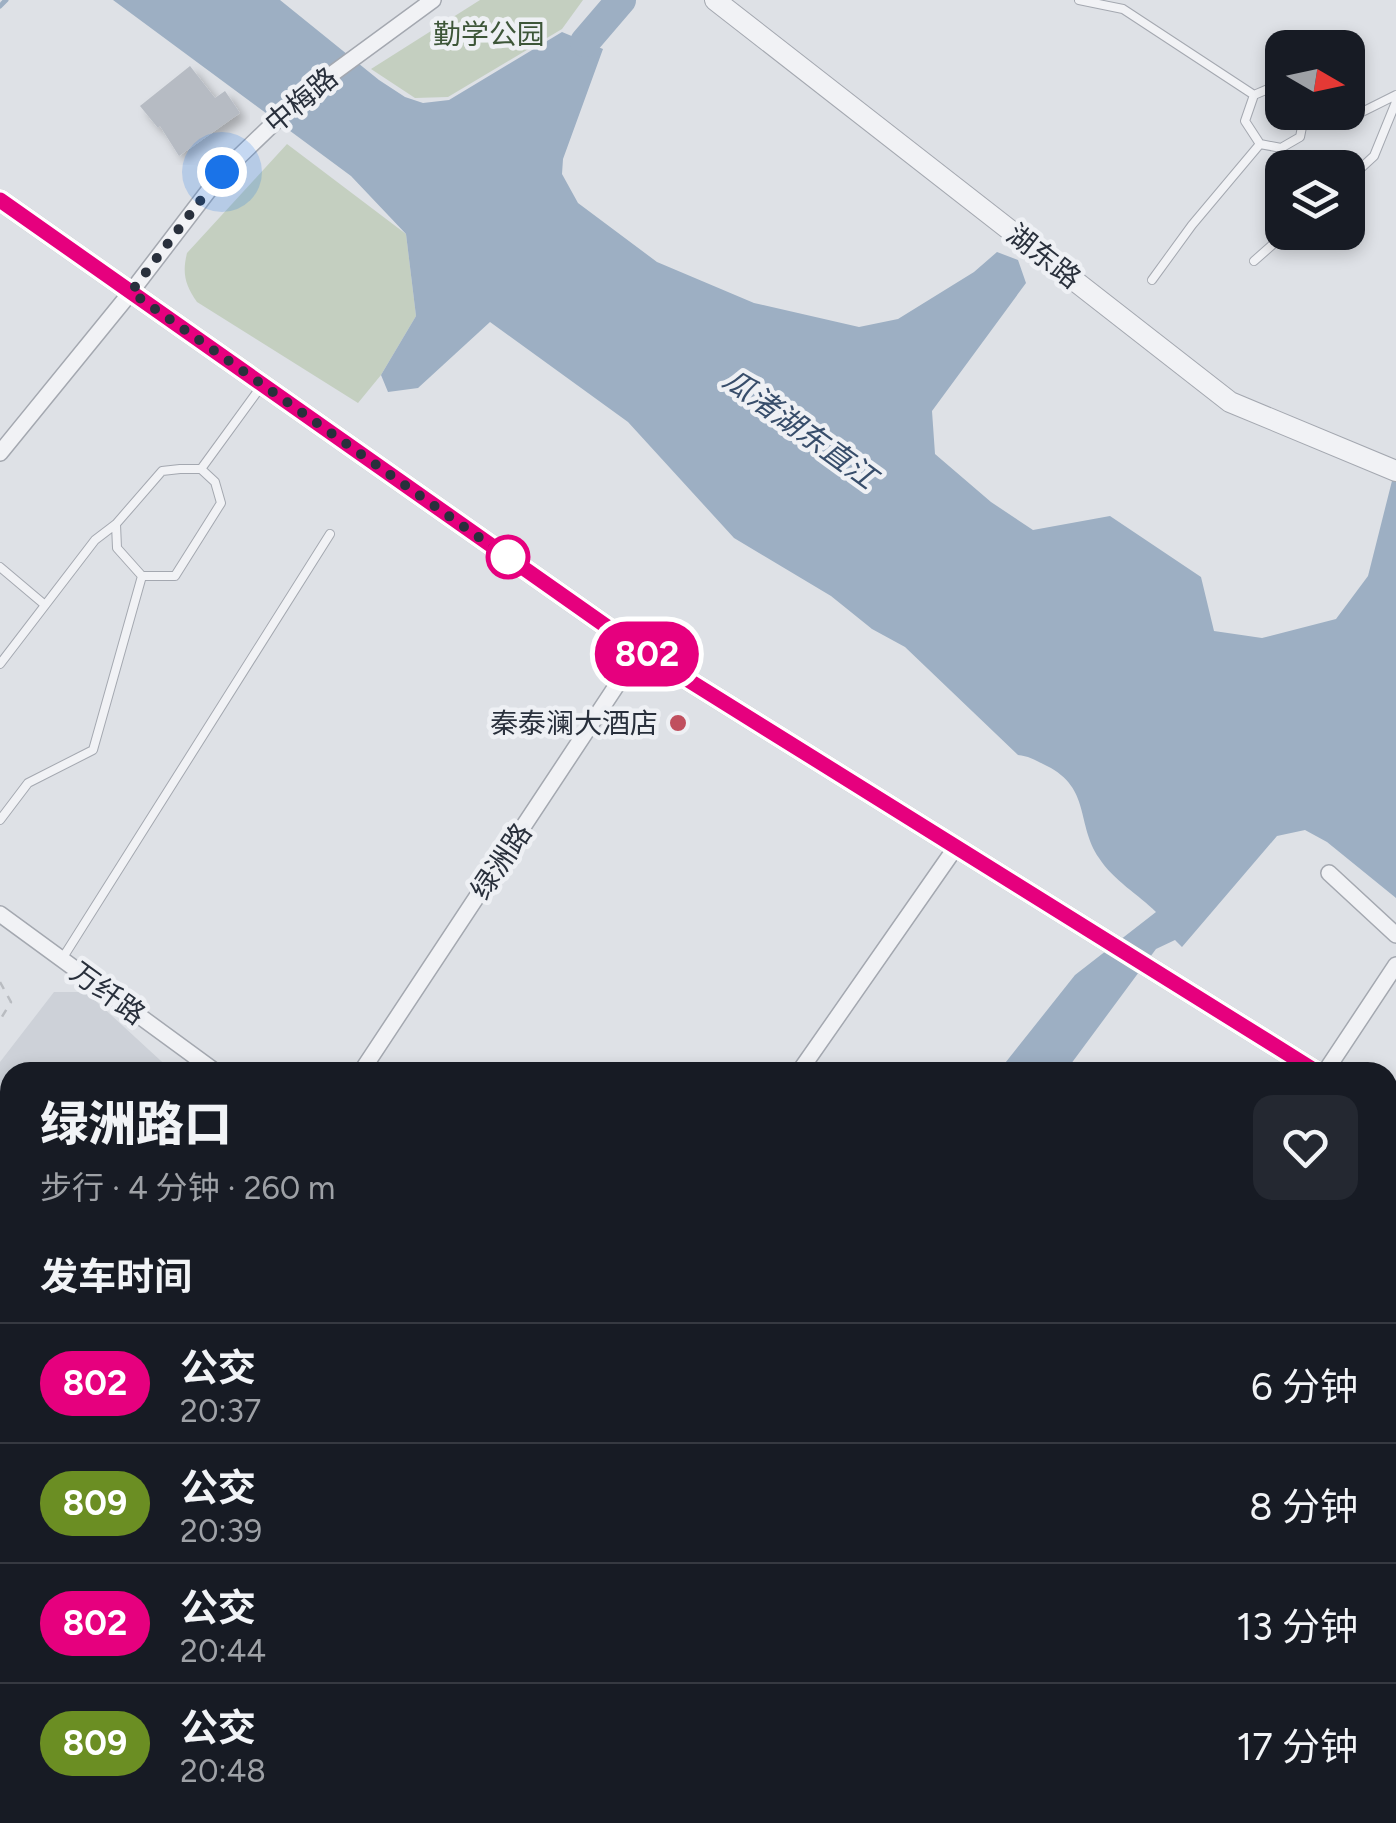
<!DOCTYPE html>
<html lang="zh">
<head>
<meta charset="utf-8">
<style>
  body { margin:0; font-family:Figtree,"Noto Sans SC",sans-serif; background:#242831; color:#f1f3f6; height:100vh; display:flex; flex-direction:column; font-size:38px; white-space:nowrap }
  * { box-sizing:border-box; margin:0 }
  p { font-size:32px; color:#9ea1a6 }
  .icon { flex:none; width:55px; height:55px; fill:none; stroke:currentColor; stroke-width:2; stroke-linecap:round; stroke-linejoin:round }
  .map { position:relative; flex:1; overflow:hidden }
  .sheet { position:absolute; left:0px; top:1062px; width:1398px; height:762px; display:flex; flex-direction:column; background:#171b24; border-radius:30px 30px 0 0; box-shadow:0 5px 15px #0003 }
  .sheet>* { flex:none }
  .badge { padding:0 20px; border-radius:32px; font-size:35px; line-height:65px }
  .needle { width:65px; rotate:99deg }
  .fabs { position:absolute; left:1265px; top:30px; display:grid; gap:20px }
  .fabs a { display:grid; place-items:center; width:100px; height:100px; border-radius:20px; background:#171b24; box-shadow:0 5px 15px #0003; font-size:50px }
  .you { position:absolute; width:50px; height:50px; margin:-25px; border:8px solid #fff; border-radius:50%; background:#1a73e8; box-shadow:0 0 0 15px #1a73e833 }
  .map>.badge { position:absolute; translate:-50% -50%; box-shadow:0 0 0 5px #fff }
  h2 { padding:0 40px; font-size:38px; line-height:90px }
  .round { display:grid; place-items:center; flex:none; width:105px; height:105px; border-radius:20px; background:#242831 }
  .head { display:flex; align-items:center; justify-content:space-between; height:170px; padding:0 40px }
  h1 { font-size:48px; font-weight:800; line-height:75px }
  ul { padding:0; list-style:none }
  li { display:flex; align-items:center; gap:30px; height:120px; padding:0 40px; border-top:2px solid #363941 }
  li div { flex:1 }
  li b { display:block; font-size:38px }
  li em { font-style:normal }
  li .badge { min-width:110px; font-weight:700; text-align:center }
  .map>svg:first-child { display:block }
  .built { fill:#cdd1d8 }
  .green { fill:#c4cfc0 }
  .water { fill:#9dafc3 }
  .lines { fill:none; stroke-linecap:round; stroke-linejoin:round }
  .stream { stroke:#9dafc3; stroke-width:5 }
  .river { stroke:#9dafc3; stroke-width:30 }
  .building { fill:#b6bbc3; filter:url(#shadow) }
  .service-casing { stroke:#a4a8b0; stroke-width:10 }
  .minor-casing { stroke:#a4a8b0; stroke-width:18 }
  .tertiary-casing { stroke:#a4a8b0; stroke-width:22 }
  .path { stroke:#b9bcc1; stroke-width:2.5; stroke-dasharray:8 8; stroke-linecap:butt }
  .service { stroke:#f1f2f5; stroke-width:8 }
  .minor { stroke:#f1f2f5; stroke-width:15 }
  .tertiary { stroke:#f1f2f5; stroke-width:20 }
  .line-casing { stroke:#fff; stroke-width:22 }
  .line { stroke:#e6007e; stroke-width:15 }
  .walk { stroke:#29303c; stroke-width:10; stroke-dasharray:0 18 }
  .stop-dot { fill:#fff; stroke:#e6007e; stroke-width:5 }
  .poi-dot { fill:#c04f5e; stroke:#eef0f4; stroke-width:4 }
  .labels { text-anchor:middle; stroke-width:9; stroke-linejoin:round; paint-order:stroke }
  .park-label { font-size:28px; fill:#3d5638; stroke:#eef0f4 }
  .street-label { font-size:28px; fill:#29303c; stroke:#eef0f4 }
  .poi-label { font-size:28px; fill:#29303c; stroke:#eef0f4; text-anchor:end }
  .water-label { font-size:30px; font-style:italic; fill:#384e6b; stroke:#eef0f4 }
</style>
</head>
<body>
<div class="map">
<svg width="1396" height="1823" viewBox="0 0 1396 1823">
  <defs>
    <filter id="shadow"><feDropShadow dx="6" dy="6" stdDeviation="5" flood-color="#0004"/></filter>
  </defs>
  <rect width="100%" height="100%" fill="#dee1e6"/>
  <path class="built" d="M54,992H86L173,1072H10V1476L0,1469V1062Z"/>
  <path class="green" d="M480,0H583L562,29L448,97L415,98L371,69Z
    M287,144L406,234L416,316L381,375L358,403L197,302C185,285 182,273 187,253Z"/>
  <path class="water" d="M113,0H280L379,80L405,97L423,103L449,100L562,32L603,49L563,159L562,174L578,203L657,262L754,303L859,327L898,319L974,272L997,252L1018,260L1026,283L932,411L935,454L991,502L1033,530L1110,516L1201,577L1214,631L1262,638L1336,619L1368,576L1396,465V898L1327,842L1305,830L1277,836L1182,947L1175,940L1156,949L1065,1072H998L1075,975L1156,912C1139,895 1113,880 1099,858C1076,824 1091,788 1047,766C1037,761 1029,756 1018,755L905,647L872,629L831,596L734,538L628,422L490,322L418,388L388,392L381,375L416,316L406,234L351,176Z
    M366,1815H569L566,1823H358Z"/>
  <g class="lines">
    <path class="stream" d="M0,6L6,0"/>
    <path class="river" d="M585,42L621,0"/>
  </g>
  <path class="building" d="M190,66L215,98L225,91L240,113L179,156L160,126L158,128L140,106Z"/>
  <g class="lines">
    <g class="service-casing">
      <path id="service" d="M1079,0L1123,9L1254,95
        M1282,89L1275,86L1254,95L1245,121L1260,144L1281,148L1300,137L1305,112
        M1307,116L1360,113L1396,95
        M1348,180L1374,156L1396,102
        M1254,261L1287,232
        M1152,280L1192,225L1260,144
        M180,469H201L215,482L221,503L175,576H142L117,548L116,524L162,471Z
        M201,469L260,388
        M0,567L45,605
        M0,664L95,540L116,524
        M0,820L28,783L93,750L142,576
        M62,959L330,534
        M1388,1365L1396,1370
        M1388,1484L1396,1468"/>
    </g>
    <g class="minor-casing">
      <path id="minor" d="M0,453L131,292L222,173L302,96L433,0
        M1329,873L1396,935
        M0,914L216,1072
        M361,1072L640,650
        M799,1072L956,847
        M1325,1072L1396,965
        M0,1617L10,1602
        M1173,1815L1184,1823
        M953,1823L960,1815"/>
    </g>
    <g class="tertiary-casing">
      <path id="tertiary" d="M715,0L1230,402L1396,471
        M0,200L640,650L1317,1072
        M1388,1116L1396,1122
        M1388,1716L1396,1700
        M1330,1823L1334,1815"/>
    </g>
    <path class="path" d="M0,982L11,1002L0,1020
      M215,1815L225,1823
      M37,1823L43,1815"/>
    <use href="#service" class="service"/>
    <use href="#minor" class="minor"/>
    <use href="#tertiary" class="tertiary"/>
  </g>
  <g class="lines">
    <g class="line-casing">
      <path id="line" d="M0,200L640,650L1317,1072"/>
    </g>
    <use href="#line" class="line"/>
    <path class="walk" d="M222,172L131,292L514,562L508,557"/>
  </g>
  <circle class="stop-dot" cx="508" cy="557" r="20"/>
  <circle class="poi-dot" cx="678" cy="723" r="10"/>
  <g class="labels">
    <g class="park-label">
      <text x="489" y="44">勤学公园</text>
    </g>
    <g class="street-label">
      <text transform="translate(301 100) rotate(-40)" y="10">中梅路</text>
      <text transform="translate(1044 256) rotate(38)" y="10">湖东路</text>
      <text transform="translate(501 861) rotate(-56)" y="10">绿洲路</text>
      <text transform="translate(108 993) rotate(36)" y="10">万纤路</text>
    </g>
    <g class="poi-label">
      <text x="658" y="733">秦泰澜大酒店</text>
    </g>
    <g class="water-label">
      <text transform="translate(800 429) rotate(36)" y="10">瓜渚湖东直江</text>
    </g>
  </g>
</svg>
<div class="fabs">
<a><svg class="needle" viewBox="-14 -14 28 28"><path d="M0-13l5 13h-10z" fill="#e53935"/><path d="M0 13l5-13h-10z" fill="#9ea1a6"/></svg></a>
<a><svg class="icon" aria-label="layers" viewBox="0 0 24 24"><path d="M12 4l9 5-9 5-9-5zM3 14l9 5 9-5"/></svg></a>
</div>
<div class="you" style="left:222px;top:172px"></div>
<b class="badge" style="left:647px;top:654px;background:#e6007e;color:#fff">802</b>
<section class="sheet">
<div class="head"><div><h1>绿洲路口</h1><p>步行 · 4 分钟 · 260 m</p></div><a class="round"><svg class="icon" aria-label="heart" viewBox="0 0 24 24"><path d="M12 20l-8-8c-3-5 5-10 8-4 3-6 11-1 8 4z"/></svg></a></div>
<h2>发车时间</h2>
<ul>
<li><span class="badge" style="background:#e6007e;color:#fff">802</span><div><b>公交</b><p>20:37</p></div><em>6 分钟</em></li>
<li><span class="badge" style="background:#6b8e23;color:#fff">809</span><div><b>公交</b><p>20:39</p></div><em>8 分钟</em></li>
<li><span class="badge" style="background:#e6007e;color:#fff">802</span><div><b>公交</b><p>20:44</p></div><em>13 分钟</em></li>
<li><span class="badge" style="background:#6b8e23;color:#fff">809</span><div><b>公交</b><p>20:48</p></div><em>17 分钟</em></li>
</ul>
</section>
</div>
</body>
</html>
